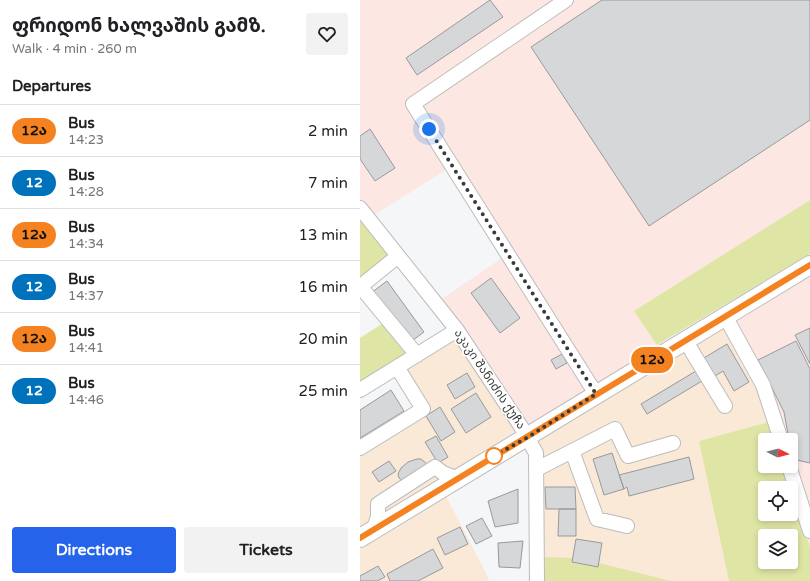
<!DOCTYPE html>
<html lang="en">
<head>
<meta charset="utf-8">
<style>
  body { margin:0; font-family:"Varela Round","Noto Sans Georgian",sans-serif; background:#f2f2f2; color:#202124; height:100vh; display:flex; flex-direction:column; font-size:15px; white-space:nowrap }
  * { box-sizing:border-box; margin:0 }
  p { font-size:13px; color:#757577 }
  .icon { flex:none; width:22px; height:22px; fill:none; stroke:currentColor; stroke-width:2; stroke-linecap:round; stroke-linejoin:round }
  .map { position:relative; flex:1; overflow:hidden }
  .details { display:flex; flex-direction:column; background:#fff; width:360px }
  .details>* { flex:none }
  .badge { padding:0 8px; border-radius:13px; font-size:14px; line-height:26px }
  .needle { width:26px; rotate:96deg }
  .buttons { position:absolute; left:398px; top:433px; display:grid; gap:8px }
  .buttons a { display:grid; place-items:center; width:40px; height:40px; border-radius:4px; background:#fff; box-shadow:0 2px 6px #0003; font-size:20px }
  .you { position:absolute; width:20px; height:20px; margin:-10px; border:3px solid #fff; border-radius:50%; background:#1a73e8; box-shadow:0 0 0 6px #1a73e833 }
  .map>.badge { position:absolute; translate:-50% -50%; box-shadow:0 0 0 2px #fff }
  h2 { padding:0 12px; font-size:15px; line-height:36px }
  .round { display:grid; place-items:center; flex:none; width:42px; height:42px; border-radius:4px; background:#f2f2f2 }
  .headline { display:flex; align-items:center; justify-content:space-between; height:68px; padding:0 12px }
  h1 { font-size:19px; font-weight:700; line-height:30px }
  .action { display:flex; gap:8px; margin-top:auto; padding:8px 12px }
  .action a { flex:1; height:46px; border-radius:4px; background:#2563eb; color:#fff; font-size:16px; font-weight:700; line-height:46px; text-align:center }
  .action a+a { background:#f2f2f2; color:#202124 }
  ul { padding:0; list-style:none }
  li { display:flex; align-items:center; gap:12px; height:52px; padding:0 12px; border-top:1px solid #e0e0e0 }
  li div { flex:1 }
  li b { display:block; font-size:15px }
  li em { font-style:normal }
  li .badge { min-width:44px; font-weight:700; text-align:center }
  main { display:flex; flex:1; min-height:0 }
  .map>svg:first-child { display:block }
  .commercial { fill:#fae9d7 }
  .industrial { fill:#fce7e3 }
  .green { fill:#dfe6a5; fill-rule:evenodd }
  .building { fill:#d6d7d9; stroke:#99999c }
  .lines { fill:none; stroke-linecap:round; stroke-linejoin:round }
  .minor-casing { stroke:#bbbcbe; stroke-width:16 }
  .major-casing { stroke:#bbbcbe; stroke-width:20 }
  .minor { stroke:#fff; stroke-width:14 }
  .major { stroke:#fff; stroke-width:18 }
  .line-casing { stroke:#fff; stroke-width:9 }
  .line { stroke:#f58220; stroke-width:6 }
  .walk { stroke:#393a3a; stroke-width:4; stroke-dasharray:0 7.2 }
  .stop-dot { fill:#fff; stroke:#f58220; stroke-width:2 }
  .labels { text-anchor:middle; stroke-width:3.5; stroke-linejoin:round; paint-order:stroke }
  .street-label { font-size:12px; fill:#393a3a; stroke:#fff }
</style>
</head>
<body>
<main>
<section class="details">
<div class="headline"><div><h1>ფრიდონ ხალვაშის გამზ.</h1><p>Walk · 4 min · 260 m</p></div><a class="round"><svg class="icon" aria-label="heart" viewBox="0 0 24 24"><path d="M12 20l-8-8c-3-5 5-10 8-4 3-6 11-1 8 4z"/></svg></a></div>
<h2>Departures</h2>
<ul>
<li><span class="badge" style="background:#f58220;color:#111">12ა</span><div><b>Bus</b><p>14:23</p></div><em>2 min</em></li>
<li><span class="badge" style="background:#0072bc;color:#fff">12</span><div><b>Bus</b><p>14:28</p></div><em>7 min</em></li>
<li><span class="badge" style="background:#f58220;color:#111">12ა</span><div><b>Bus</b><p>14:34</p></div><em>13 min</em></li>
<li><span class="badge" style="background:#0072bc;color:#fff">12</span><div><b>Bus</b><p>14:37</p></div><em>16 min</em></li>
<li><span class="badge" style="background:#f58220;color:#111">12ა</span><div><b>Bus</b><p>14:41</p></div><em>20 min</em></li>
<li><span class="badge" style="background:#0072bc;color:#fff">12</span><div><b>Bus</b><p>14:46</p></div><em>25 min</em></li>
</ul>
<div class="action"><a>Directions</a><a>Tickets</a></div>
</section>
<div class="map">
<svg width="450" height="581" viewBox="0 0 450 581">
  <rect width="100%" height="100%" fill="#f4f6f8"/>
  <path class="commercial" d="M365,325L400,393L409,422L340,441L369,581H311L178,557L176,453L179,438Z
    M97,330L160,425L153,433L0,529V448L62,409L37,367Z
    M85,494L129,579L126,581H0V546Z"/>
  <path class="industrial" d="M0,0H450V200L275,311L297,345L170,427L160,425L76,303L148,254L92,166L8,219L0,208Z
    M450,277V547L431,489V440H415L400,393L372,323Z"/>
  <path class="green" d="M450,200V254L297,345L274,311Z
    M0,208L35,253L0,278Z
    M28,320L57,355L0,390V338Z
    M409,422L415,440H405V466H423L431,488H405V514H431V489L450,547V581H369L339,441ZM405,536H431V562H405Z
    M178,557L219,558L311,581H177Z"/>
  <path class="building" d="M130,0L143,17L57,75L46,58Z
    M242,0H450V120L289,226L171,47Z
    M10,129L35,168L15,181L0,159V136Z
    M131,278L160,318L140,333L111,293Z
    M27,281L64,332L49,343L11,293Z
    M450,328V364L435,335Z
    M436,341L450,369V463L432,459L431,440H429L424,412L398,360Z
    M367,344L389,382L374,391L363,371L355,376L344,358Z
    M202,354L207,363L196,369L191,360Z
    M336,371L342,381L287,414L281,404Z
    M107,373L115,387L95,399L87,385Z
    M31,390L44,411L0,438V410Z
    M116,393L131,417L106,433L91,409Z
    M80,407L95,432L81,441L66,416Z
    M76,436L88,457L78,463L65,442Z
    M252,453L264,489L244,495L233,459Z
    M329,457L334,479L269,496L267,487L264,489L259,475Z
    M57,459H61L67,464L43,481L39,478L38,474L41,468L48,462Z
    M29,461L36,471L19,482L12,472Z
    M185,487H215L216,509H186Z
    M158,489V523L135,527L128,501Z
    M199,509H216V536H198Z
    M122,518L132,536L116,544L106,526Z
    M100,527L108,544L85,555L77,538Z
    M216,539L242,543L238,567L212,562Z
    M163,541L160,568L139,567L138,543Z
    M73,549L83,568L58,581H30L27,574Z
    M18,566L25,577L17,581H0V576Z"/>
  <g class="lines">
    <g class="minor-casing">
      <path id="minor" d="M206,0L53,104L236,394
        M0,208L97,330L160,425L176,453L177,581
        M0,286L57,355
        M1,286L38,256
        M365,316L403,385L421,440
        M325,340L365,406
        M0,390L97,330
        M0,448L63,409L37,367
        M212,451L237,519L267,526
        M429,466L450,531
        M177,469L255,429L268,456L313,443
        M14,529L18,516V504L75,467L83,473L96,478"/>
    </g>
    <g class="major-casing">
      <path id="major" d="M0,538L450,265"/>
    </g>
    <use href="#minor" class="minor"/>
    <use href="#major" class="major"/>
  </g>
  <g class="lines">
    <g class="line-casing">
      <path id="line" d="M0,538L450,265"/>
    </g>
    <use href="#line" class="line"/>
    <path class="walk" d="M69,129L236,394L168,437L134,456"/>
  </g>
  <circle class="stop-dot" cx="134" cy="456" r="8"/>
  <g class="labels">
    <g class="street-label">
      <text transform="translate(130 379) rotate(56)" y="4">აკაკი შანიძის ქუჩა</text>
    </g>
  </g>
</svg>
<div class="buttons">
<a><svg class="needle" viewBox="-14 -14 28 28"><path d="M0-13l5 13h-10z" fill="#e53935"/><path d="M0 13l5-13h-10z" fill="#757577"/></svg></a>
<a><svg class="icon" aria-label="locate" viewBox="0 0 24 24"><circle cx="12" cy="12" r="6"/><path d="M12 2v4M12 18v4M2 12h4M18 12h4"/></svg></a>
<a><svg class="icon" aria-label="layers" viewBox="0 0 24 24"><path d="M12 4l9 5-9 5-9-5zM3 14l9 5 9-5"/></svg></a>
</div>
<div class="you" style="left:69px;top:129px"></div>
<b class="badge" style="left:292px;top:360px;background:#f58220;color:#111">12ა</b>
</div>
</main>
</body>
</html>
